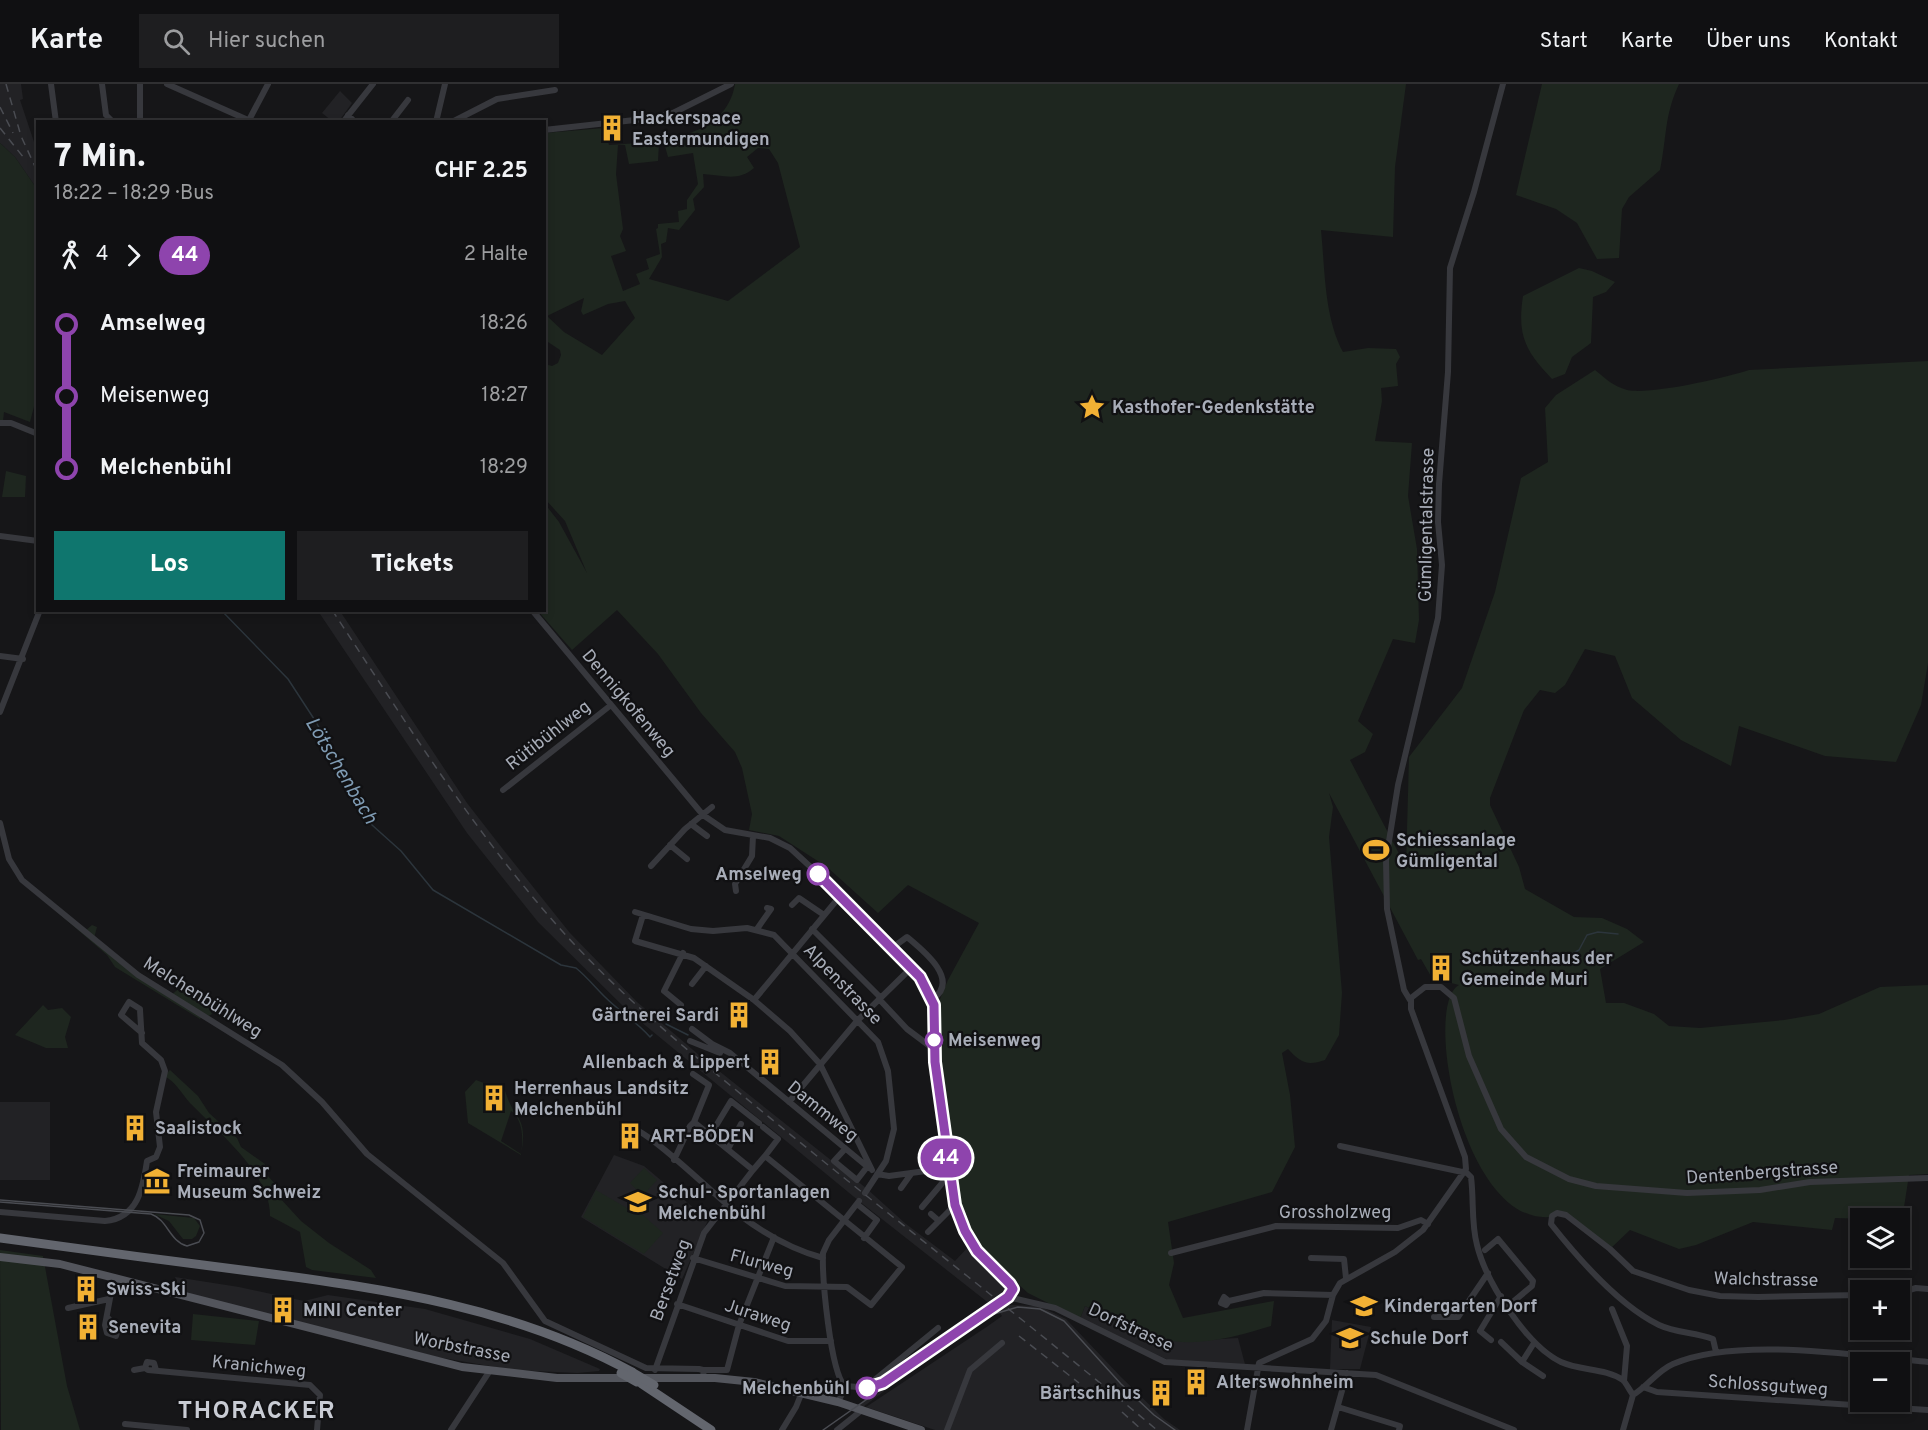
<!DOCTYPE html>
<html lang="de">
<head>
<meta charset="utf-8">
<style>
  body { margin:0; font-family:Overpass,sans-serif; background:#1e1e20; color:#f1f3f6; height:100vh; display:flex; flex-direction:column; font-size:22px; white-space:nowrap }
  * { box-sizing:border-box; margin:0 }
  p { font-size:20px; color:#9c9d9f }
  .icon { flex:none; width:33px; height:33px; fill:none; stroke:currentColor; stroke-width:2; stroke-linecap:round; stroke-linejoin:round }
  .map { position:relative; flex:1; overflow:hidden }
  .side { position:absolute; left:36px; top:36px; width:510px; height:492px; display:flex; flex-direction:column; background:#101012; border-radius:0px; box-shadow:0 3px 9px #0003,0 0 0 2px #303032 }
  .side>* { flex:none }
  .badge { padding:0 12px; border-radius:20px; font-size:21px; line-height:39px }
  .fabs { position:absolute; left:1850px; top:1124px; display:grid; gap:12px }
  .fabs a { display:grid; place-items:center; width:60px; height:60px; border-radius:0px; background:#101012; box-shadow:0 3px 9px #0003,0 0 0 2px #303032; font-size:30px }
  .map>.badge { position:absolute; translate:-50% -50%; box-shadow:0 0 0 3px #fff }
  .legs { display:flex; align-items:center; gap:9px; height:66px; padding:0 18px; font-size:20px }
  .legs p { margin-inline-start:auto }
  .summary { display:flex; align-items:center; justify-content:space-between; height:102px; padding:0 18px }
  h1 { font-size:33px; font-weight:800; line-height:45px }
  .primary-button { display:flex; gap:12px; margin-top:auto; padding:12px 18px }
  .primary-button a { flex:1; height:69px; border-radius:0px; background:#0f766e; color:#fff; font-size:24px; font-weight:800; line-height:69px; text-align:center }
  .primary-button a+a { background:#1e1e20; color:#f1f3f6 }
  ul { padding:0 18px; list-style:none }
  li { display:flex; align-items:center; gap:21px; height:72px; font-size:22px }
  li i { display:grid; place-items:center; width:9px; height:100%; margin:0 8px; background:currentColor }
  li i::after { content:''; width:15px; height:15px; margin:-8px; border:4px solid; border-radius:50%; background:#101012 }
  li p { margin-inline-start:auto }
  li:first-child i { background:linear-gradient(#0000 50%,currentColor 0) }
  li:last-child i { background:linear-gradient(currentColor 50%,#0000 0) }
  header { display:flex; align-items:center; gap:36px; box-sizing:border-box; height:84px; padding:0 30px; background:#101012; border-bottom:2px solid #303032 }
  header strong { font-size:28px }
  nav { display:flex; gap:33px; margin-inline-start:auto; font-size:21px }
  .search { width:420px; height:54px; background:#1e1e20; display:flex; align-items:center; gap:15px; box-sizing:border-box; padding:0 21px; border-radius:0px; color:#9c9d9f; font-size:22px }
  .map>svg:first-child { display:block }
  .built { fill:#222225 }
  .green { fill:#1e261f; fill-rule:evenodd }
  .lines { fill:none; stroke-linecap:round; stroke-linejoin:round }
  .stream { stroke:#2c353c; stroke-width:1.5 }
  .minor { stroke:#37383d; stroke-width:6 }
  .major { stroke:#53555c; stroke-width:8 }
  .highway { stroke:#63666e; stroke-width:9 }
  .tram { stroke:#4a4c52; stroke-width:1.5 }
  .rail { stroke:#4a4c52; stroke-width:1.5; stroke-dasharray:8 6; stroke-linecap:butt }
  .minor-bridge { stroke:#37383d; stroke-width:6 }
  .highway-bridge { stroke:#63666e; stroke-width:9 }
  .line-1-casing { stroke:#fff; stroke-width:14 }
  .line-1 { stroke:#8e44ad; stroke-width:9 }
  .stop-1-dot { fill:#fff; stroke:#8e44ad; stroke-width:3 }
  .labels { text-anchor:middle; stroke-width:4.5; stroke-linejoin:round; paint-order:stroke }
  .poi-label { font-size:18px; font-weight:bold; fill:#a8adb8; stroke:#111113; text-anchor:start }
  .street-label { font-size:18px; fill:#a8adb8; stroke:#111113 }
  .stop-label { font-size:18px; font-weight:bold; fill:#a8adb8; stroke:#111113; text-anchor:end }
  .water-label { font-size:20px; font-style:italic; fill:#7f9bb3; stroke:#111113 }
  .district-label { font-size:24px; font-weight:bold; letter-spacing:1.5px; fill:#c9ccd4; stroke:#111113 }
</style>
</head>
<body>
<header>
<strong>Karte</strong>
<div class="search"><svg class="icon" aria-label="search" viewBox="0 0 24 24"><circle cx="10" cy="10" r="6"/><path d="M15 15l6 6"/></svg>Hier suchen</div>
<nav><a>Start</a><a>Karte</a><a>Über uns</a><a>Kontakt</a></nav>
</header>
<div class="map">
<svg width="1928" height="1346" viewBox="0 0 1928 1346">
  <rect width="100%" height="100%" fill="#161618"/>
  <path class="built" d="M0,0H21L23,15L20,16L37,67V105L15,73L0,59Z
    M340,7L352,19L339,37H332L322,29Z
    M318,527H340L467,719L502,764L570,849L637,918L699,971L866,1104L906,1140L955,1177L969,1162L1007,1202V1207L1000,1212L1009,1221L1039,1222L1066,1235L1121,1293L1164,1335L1180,1346H935L866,1323L988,1242L1002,1232L999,1228L934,1270L863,1323L857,1321L995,1224L859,1117L629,928L538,838L467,749Z
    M0,1018H50V1096H0Z
    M614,1071L644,1082L708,1136L682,1195L581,1133Z
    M175,1193L239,1203L304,1217L328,1211L425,1225L530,1255L600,1285L599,1287L577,1289L513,1286L437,1273L179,1208Z
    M1085,1222L1118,1238L1186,1257L1238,1254L1246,1284L1177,1280L1080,1235Z
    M1332,1236L1371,1243L1360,1285H1330Z"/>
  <path class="green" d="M735,0H1406L1395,83L1393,153L1321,146C1325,185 1324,233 1343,268L1368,264L1396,265L1400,273L1396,280L1398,302L1381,304L1382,317L1375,357L1412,359L1408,412L1417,465L1419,536L1415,559L1393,555L1358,637L1373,650L1365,668L1350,676L1406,783L1409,673L1462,604L1495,508L1521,394L1548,378L1545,324L1556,311L1595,286C1606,295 1613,302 1627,306C1651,311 1724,294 1749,286L1928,277V579L1921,621L1896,678L1825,672L1739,642L1731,682L1681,656L1632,614L1615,572L1585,565L1565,601L1555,609L1540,606L1524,626L1490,714V721L1519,783L1525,805L1574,833L1602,834L1627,845L1644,858L1600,885L1606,919H1624L1654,930L1669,942L1700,944L1784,936L1819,930L1880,903L1928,901V1090L1909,1091L1902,1136L1835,1134L1832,1146L1753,1138L1696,1161L1679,1165L1630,1146L1610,1165L1564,1130C1467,1164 1420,921 1459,901L1432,894L1421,875L1418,876L1329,709L1333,723L1329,753L1342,909L1339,951L1325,976C1307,982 1301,979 1288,965L1282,969L1290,1011L1295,1063L1272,1108L1168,1138L1174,1179L1169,1201L1183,1234L1274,1217L1271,1242C1238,1252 1197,1264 1162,1255C1135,1249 1110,1234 1085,1222L1080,1235L1028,1209L979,1165L953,1114L935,978V927L948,896L979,839L908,801L878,829L827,783L779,752L749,746L752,730L742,684L735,668L701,629L658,570L617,526L572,566L538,527L544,526L545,420L559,438L587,489L565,437L545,415V280L552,282L558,279L561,271L560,266L545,256V49L604,44L609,61C655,58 726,56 735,0ZM659,59H664L668,73L693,69L698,100L687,116V125L678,127L679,138L658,140V144L656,145L660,170L646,175L649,185L636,190L640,200L623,207L611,172L626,167L620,152L623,145L616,90L618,61H625L629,80L658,77ZM758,64L769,65L778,79L800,163L728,217L649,195L662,173L661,160L666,158L668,144L679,146L695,126L693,115L704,103L703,90C723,91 738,98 754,84L747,73ZM584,214L581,227L583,231L608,220L625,217L635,234L602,271L564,248L547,232Z
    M1542,0H1679C1664,32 1667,53 1660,86L1629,113L1622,125L1619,174L1597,175L1577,139L1556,125L1516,111Z
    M0,59L15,73L37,105L38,307L30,338L4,328L3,337L0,338Z
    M1579,184L1592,187L1615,198L1606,208L1593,213L1591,259L1572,273L1565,290L1552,295C1525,267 1517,251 1523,212Z
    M6,387L26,392L25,413H2Z
    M57,828L85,847L92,841L97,843L94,854L170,912L181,903C194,907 207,917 212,930L209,932L203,930L200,935L115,883L107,871Z
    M43,921L48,926L62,924L71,933L65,953L68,964H46L15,951Z
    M170,986L198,1012L209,1029L237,1054L241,1063L265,1080L267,1091L277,1102L279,1113L301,1137L329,1159L371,1186L376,1194L312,1186L306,1183L300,1148L270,1132C271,1090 217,1047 190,1019C182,1010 175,997 164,992Z
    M476,996L505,1007C515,1037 526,1035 521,1071L468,1039L465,1008ZM511,1027C526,1036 524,1055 521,1070L501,1057Z
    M644,1084L657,1096L638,1117L632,1112L637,1106L630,1099Z
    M596,1106L632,1127L635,1124L663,1149L644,1170L583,1133Z
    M154,1130L194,1134L200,1142L196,1152L192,1155H183L169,1137Z
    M0,1166L43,1172L67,1302L80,1346H1Z
    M193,1230L259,1237L255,1261L191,1256Z"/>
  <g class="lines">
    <path class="stream" d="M221,526L288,595L316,638L372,741L401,767L433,806L561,881L576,884C587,893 595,903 605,913C619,927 637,938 650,953L652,951
      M1486,874L1496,869L1512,875L1536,867L1557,871L1572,870L1579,866L1587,851L1598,848L1618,850
      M666,940L688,951"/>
    <path class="minor" d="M51,0L56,38
      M102,0L106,31L113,38
      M167,0L248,36
      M348,31L355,38
      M140,38V0
      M248,38L268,0
      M343,38L373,0
      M391,38L408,16
      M436,38L445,0
      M452,38L497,15L555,6
      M544,46L653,34L673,29L731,0
      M0,339H11L38,350
      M0,452L38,457
      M532,526L703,731L725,746L770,754L790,764L841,811L926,901L934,921L935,978L955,1121L965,1147L977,1167L1012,1202L1011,1210L1003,1216
      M0,572L23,575
      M0,628L40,526
      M503,706L611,621
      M0,739L9,775L22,796L138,891L282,981L322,1018L367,1070L503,1179L545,1237L646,1284L699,1285L703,1286L704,1294
      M691,740L707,752
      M670,761L687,775
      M651,782L685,745L712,723
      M736,807L735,800L752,772L753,752
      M792,821L799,814L824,831
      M635,828L691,845L713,847L747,844L774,851L878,958L888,987L894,1045L886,1077L865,1109
      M643,831L635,857L694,874L754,916L790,947L820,980L872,1086
      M757,845L771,825L767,824
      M812,845L880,913
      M892,864L907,853C924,867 960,896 933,915
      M692,900L706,882
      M879,915L907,945L935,966
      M754,916L841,811
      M1410,916L1404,906L1387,825L1386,776L1398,701L1438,534L1442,481L1438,438L1439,400L1448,288L1450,184L1474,108L1503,0
      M681,921L664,907L683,869
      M692,945L712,960L730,969L869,1084
      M690,957L720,969
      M789,1018L857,937L906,889
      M625,1042C644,1040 720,1117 741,1132C765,1150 794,1166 823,1174
      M763,1043L778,1055L765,1072
      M711,1050L731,1017L759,1039
      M1340,1062L1467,1089L1471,1093C1474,1116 1471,1139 1477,1161C1486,1198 1527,1262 1561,1278C1581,1287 1605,1284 1623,1296C1626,1299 1630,1307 1633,1311
      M728,1065L741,1040
      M845,1065L834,1077L857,1096L867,1083
      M674,1076L690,1042L694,1038L709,1001L693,990
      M877,1090L889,1092L948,1084
      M901,1104L911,1090
      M857,1120L877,1136L864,1154
      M922,1123L949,1091
      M0,1128L105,1137C138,1134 143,1104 147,1077L156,1073L160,1063L156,1028L165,987L161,976L142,959L140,926V925L129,918L121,931L142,949
      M931,1130L939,1137
      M928,1148L955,1121
      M1485,1166L1498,1155L1533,1197L1532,1202L1508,1222
      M1171,1169L1276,1142L1398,1144L1421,1136L1428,1140
      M693,1174L785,1202L847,1203L871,1221L902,1183L765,1072L753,1086L694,1038
      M1311,1174L1344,1175L1346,1194
      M1899,1209L1916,1204L1928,1205
      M1008,1213L1055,1224L1165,1278L1376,1291L1514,1346
      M1229,1217L1226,1221L1221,1219L1224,1213L1229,1217L1264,1209L1333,1211
      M677,1220L788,1257H831
      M68,1224L109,1215
      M1612,1225L1627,1262L1624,1297
      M107,1233L118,1245L116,1252L107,1249L105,1241L114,1193
      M1434,1233H1458L1488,1189
      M1491,1256L1480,1247L1501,1212
      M1501,1258L1522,1278L1534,1259
      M1716,1268L1713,1255C1695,1248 1676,1249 1659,1241C1620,1222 1577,1173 1551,1140L1552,1132L1557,1129L1566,1131L1610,1165L1633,1187L1689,1206L1720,1212L1758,1213L1860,1211
      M1522,1278L1543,1292
      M134,1286L145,1284
      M156,1286L154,1279L147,1278L145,1284L148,1286L310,1301L320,1311L317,1346
      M655,1286L704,1149L753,1086
      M703,1286H727L739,1241L774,1153
      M845,1303C830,1287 822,1193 823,1169L829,1156L859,1117
      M871,1303L872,1298L938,1244
      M1643,1303L1657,1308L1928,1326
      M1633,1311C1648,1302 1657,1287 1673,1280C1738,1252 1856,1272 1928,1278
      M838,1318L846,1302L869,1304L883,1299L992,1222
      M1338,1323L1400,1342L1399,1346
      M125,1340L187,1346
      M451,1346L489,1288
      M782,1346L796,1323L802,1308
      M837,1346L862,1326
      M947,1346L970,1286L1002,1259
      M1247,1346L1259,1279L1312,1255L1326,1237L1333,1211L1340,1199L1395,1168L1423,1146L1466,1085L1465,1073L1411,925V914L1425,903H1441L1454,914L1469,972L1501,1045L1526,1073L1569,1095L1596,1102L1687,1109L1760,1106L1810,1098L1928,1094
      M1331,1346L1347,1289
      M1623,1346L1633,1311"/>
    <path class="major" d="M0,1173L60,1180L462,1283L557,1294H715L754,1298L838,1318L921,1346"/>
    <path class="highway" d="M0,1154C86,1166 171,1177 257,1188C388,1205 515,1224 632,1288
      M642,1300L711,1346"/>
    <path class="tram" d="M0,1116L189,1131L200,1136L204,1149L199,1158L187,1162C169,1157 168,1136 151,1130L0,1118
      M823,1346L984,1233L1018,1223L1040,1225L1064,1237L1121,1300L1154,1331L1175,1346"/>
    <path class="rail" d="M6,0L21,52L38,89
      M0,23L13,49
      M0,44L24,74
      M332,526C408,641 480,759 574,860C638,928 713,987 786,1047C909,1147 1035,1244 1157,1346
      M1019,1252L1079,1299
      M1122,1328L1142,1346"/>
    <path class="minor-bridge" d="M992,1222L1003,1216"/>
    <path class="highway-bridge" d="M632,1288L654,1301
      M621,1289L637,1298"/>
  </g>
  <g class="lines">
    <g class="line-1-casing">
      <path id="line-1" d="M818,790L920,893L934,921L935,978L955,1121L965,1147L977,1167L1010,1200L1013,1205L1008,1213L883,1299L867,1304"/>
    </g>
    <use href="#line-1" class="line-1"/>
  </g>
  <defs>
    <g id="building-bare" transform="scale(2.07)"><path d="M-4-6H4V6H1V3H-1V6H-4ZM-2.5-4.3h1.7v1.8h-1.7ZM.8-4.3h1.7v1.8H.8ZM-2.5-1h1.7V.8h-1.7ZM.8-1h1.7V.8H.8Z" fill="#f2b134" stroke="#111113" stroke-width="2.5" paint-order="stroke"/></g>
    <g id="sight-bare" transform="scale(2.07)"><path d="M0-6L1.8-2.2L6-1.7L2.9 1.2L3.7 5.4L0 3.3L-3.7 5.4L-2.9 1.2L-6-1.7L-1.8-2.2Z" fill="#f2b134" stroke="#111113" stroke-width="2.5" paint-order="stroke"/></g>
    <g id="stadium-bare" transform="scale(2.07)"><path d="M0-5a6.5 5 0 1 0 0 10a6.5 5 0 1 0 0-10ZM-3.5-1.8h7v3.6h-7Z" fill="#f2b134" stroke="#111113" stroke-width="2.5" paint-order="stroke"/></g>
    <g id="museum-bare" transform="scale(2.07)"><path d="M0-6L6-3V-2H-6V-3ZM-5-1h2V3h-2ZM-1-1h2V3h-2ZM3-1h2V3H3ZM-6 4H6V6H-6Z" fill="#f2b134" stroke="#111113" stroke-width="2.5" paint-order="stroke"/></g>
    <g id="school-bare" transform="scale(2.07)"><path d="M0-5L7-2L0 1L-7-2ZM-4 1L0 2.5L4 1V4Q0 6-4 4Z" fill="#f2b134" stroke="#111113" stroke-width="2.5" paint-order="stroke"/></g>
  </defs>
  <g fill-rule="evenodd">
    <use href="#building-bare" x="612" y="44"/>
    <use href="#sight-bare" x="1092" y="323"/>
    <use href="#stadium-bare" x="1376" y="766"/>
    <use href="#building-bare" x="1441" y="884"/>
    <use href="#building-bare" x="739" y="931"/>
    <use href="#building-bare" x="770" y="978"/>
    <use href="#building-bare" x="494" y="1014"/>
    <use href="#building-bare" x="135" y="1044"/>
    <use href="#building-bare" x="630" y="1052"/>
    <use href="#museum-bare" x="157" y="1097"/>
    <use href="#school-bare" x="638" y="1118"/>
    <use href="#building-bare" x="86" y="1205"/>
    <use href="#school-bare" x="1364" y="1222"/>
    <use href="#building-bare" x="283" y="1226"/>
    <use href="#building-bare" x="88" y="1243"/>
    <use href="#school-bare" x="1350" y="1254"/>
    <use href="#building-bare" x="1196" y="1298"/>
    <use href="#building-bare" x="1161" y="1309"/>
  </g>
  <g class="stop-1-dot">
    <circle cx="818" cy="790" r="10"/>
    <circle cx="934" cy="956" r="8"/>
    <circle cx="867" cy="1304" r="10"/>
  </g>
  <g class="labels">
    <g class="poi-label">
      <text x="632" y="40">Hackerspace<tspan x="632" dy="21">Eastermundigen</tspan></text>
      <text x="1112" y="329">Kasthofer-Gedenkstätte</text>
      <text x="1396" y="762">Schiessanlage<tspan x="1396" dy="21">Gümligental</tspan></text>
      <text x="1461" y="880">Schützenhaus der<tspan x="1461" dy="21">Gemeinde Muri</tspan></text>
      <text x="719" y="937" text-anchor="end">Gärtnerei Sardi</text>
      <text x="750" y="984" text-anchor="end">Allenbach &amp; Lippert</text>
      <text x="514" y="1010">Herrenhaus Landsitz<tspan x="514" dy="21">Melchenbühl</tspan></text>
      <text x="155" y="1050">Saalistock</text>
      <text x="650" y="1058">ART-BÖDEN</text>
      <text x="177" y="1093">Freimaurer<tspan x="177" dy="21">Museum Schweiz</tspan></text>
      <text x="658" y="1114">Schul- Sportanlagen<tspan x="658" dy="21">Melchenbühl</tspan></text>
      <text x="106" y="1211">Swiss-Ski</text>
      <text x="1384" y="1228">Kindergarten Dorf</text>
      <text x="303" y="1232">MINI Center</text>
      <text x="108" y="1249">Senevita</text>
      <text x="1370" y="1260">Schule Dorf</text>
      <text x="1216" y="1304">Alterswohnheim</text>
      <text x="1141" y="1315" text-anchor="end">Bärtschihus</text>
    </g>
    <g class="street-label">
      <text transform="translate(1426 441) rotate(-89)" y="6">Gümligentalstrasse</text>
      <text transform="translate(629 619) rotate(50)" y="6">Dennigkofenweg</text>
      <text transform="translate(548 651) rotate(-38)" y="6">Rütibühlweg</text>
      <text transform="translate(843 900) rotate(46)" y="6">Alpenstrasse</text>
      <text transform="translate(203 913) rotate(32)" y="6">Melchenbühlweg</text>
      <text transform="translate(823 1027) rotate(39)" y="6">Dammweg</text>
      <text transform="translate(1762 1088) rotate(-4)" y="6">Dentenbergstrasse</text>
      <text x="1335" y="1134">Grossholzweg</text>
      <text transform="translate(762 1179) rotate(15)" y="6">Flurweg</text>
      <text transform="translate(1766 1195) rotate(1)" y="6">Walchstrasse</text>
      <text transform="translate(670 1196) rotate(-70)" y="6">Bersetweg</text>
      <text transform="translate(758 1231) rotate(18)" y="6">Juraweg</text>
      <text transform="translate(1131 1243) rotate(25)" y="6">Dorfstrasse</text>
      <text transform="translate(462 1263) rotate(11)" y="6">Worbstrasse</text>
      <text transform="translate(259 1282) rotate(6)" y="6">Kranichweg</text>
      <text transform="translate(1768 1301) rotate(4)" y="6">Schlossgutweg</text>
    </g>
    <g class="stop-label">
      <text x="802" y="796">Amselweg</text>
      <text x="948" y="962" text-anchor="start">Meisenweg</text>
      <text x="850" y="1310">Melchenbühl</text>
    </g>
    <g class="water-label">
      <text transform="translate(342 686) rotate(59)" y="7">Lötschenbach</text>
    </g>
    <g class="district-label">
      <text x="257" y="1334">THORACKER</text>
    </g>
  </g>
</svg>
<div class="fabs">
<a><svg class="icon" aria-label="layers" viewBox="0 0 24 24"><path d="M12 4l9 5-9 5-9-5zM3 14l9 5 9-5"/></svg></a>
<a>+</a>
<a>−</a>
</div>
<b class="badge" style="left:946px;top:1074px;background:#8e44ad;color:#fff">44</b>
<section class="side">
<div class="summary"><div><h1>7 Min.</h1><p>18:22 – 18:29 · Bus</p></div><b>CHF 2.25</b></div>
<div class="legs"><svg class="icon" aria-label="walk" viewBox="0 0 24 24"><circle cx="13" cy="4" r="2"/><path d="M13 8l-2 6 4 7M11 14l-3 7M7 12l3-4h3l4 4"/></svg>4<svg class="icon" aria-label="forward" viewBox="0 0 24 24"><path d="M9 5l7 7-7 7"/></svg><b class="badge" style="background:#8e44ad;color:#fff">44</b><p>2 Halte</p></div>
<ul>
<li><i style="color:#8e44ad"></i><b>Amselweg</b><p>18:26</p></li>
<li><i style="color:#8e44ad"></i><span>Meisenweg</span><p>18:27</p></li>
<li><i style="color:#8e44ad"></i><b>Melchenbühl</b><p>18:29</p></li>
</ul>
<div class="primary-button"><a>Los</a><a>Tickets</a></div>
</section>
</div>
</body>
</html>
